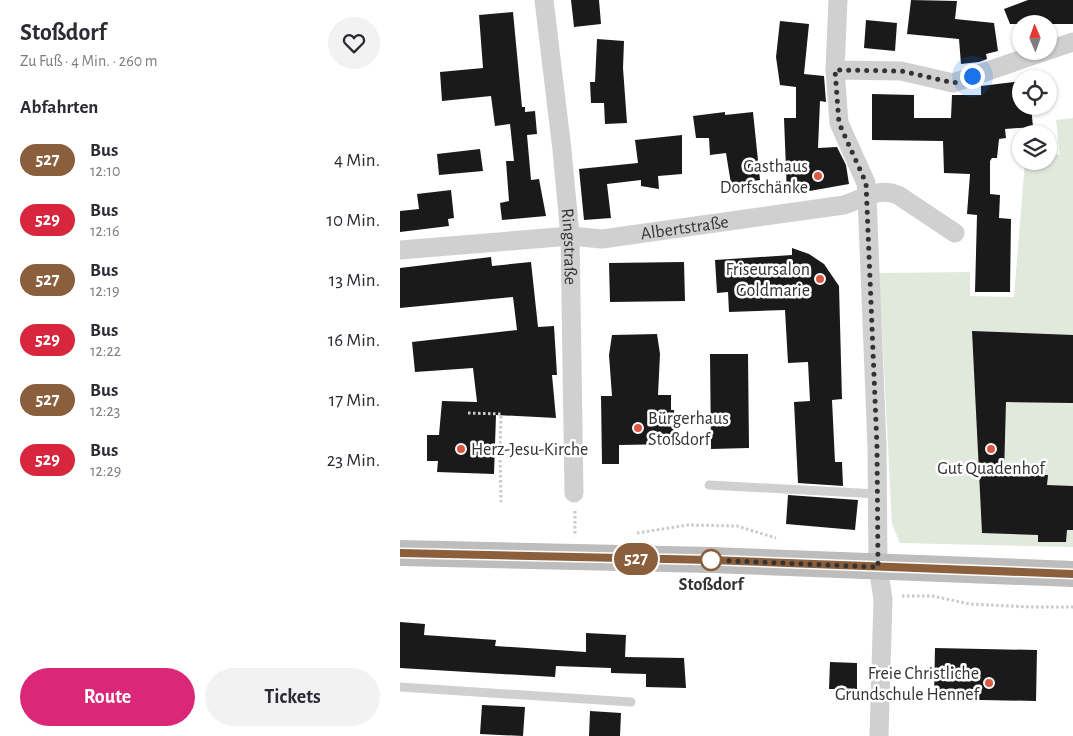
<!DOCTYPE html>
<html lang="de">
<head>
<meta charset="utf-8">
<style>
  body { margin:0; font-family:"Alegreya Sans",sans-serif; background:#f2f2f3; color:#2b2b33; height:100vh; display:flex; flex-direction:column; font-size:19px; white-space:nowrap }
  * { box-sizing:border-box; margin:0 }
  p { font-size:16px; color:#7c7c81 }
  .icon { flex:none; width:28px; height:28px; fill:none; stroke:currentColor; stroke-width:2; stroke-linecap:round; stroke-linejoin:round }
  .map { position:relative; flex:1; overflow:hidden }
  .side { display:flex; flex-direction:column; background:#fff; width:400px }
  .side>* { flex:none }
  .badge { padding:0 10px; border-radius:16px; font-size:18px; line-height:32px }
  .needle { width:32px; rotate:358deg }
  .fabs { position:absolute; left:612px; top:15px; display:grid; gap:10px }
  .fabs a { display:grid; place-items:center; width:45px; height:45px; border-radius:50%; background:#fff; box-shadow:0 1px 4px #0004; font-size:25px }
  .you { position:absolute; width:25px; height:25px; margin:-12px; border:4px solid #fff; border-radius:50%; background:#1a73e8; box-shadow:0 0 0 8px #1a73e833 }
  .map>.badge { position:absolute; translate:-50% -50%; box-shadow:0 0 0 2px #fff }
  h2 { padding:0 20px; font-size:19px; line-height:45px }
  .round { display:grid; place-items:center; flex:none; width:52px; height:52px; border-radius:26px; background:#f2f2f3 }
  .overview { display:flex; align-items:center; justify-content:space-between; height:85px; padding:0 20px }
  h1 { font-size:24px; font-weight:700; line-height:38px }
  .button { display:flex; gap:10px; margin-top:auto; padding:10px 20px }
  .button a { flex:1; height:58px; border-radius:30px; background:#db2777; color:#fff; font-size:20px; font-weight:700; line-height:58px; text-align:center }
  .button a+a { background:#f2f2f3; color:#2b2b33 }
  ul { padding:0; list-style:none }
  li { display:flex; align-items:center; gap:15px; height:60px; padding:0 20px }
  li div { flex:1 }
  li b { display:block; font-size:19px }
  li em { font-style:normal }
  li .badge { min-width:55px; font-weight:700; text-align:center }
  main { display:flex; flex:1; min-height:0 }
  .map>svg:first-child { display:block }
  .green { fill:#e1e9dd }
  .building { fill:#1a1a1a }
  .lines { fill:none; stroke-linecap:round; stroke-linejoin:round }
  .path { stroke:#cacaca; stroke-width:3; stroke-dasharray:2.5 2.5; stroke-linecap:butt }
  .service { stroke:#d0d0d0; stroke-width:9 }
  .minor { stroke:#d0d0d0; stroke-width:19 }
  .secondary { stroke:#bdbdbd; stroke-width:26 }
  .line-casing { stroke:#fff; stroke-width:11 }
  .line { stroke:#8b5e3c; stroke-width:8 }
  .walk { stroke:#333; stroke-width:5; stroke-dasharray:0 9 }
  .poi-dot { fill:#db5944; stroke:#fff; stroke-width:2 }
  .stop-dot { fill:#fff; stroke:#8b5e3c; stroke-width:2.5 }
  .labels { text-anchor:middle; stroke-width:5; stroke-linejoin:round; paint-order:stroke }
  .poi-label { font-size:18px; fill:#333; stroke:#fff; text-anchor:end }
  .street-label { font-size:18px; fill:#333; stroke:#fff }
  .stop-label { font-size:18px; font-weight:bold; fill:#333; stroke:#fff }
</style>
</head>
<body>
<main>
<section class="side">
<div class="overview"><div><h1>Stoßdorf</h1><p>Zu Fuß · 4 Min. · 260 m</p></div><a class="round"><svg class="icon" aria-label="heart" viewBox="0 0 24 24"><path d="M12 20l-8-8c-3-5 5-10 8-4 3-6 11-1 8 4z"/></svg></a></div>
<h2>Abfahrten</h2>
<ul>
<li><span class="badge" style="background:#8b5e3c;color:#fff">527</span><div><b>Bus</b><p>12:10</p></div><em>4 Min.</em></li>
<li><span class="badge" style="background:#d7263d;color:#fff">529</span><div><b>Bus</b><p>12:16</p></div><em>10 Min.</em></li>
<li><span class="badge" style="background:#8b5e3c;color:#fff">527</span><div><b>Bus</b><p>12:19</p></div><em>13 Min.</em></li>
<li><span class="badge" style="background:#d7263d;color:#fff">529</span><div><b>Bus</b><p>12:22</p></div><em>16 Min.</em></li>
<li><span class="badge" style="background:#8b5e3c;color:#fff">527</span><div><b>Bus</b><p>12:23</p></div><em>17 Min.</em></li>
<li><span class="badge" style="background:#d7263d;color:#fff">529</span><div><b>Bus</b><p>12:29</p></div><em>23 Min.</em></li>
</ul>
<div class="button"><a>Route</a><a>Tickets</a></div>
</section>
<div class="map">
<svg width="673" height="736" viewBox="0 0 673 736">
  <rect width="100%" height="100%" fill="#fff"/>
  <path class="green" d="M673,118V547L500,543L492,524L479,273L570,272V296L614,297L625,161H649V153L660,155L656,120Z"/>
  <path class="building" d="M171,0H199L201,24L174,27Z
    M511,0L557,1L555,19L594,23L598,51L586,54L587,59L579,62L561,64L559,39L507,34Z
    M628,0H673V24H610L604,9Z
    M113,12L122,107H125V112L135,111L137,134L127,135L131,180L139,179L146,216L102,220L100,203L109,201L106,161H114L110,124L95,126L91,96L42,101L40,72L83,68L79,15Z
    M466,20L497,23L495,51L464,48Z
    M380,21L409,24L404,74L424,76L426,102L420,101L418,148L437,147L446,165L449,184L387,195L384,118H396V87L380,85L376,57Z
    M197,39L224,41L223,68L227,123L205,124L204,103H191L190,82H195Z
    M652,78L654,96L649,97V79H642Z
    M621,81V106H631L633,127L605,129L606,138L599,139L597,158H592L590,161V194L600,195L599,218L611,219L610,292H575L577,215L567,214L570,174L544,173L543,141L472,140V94L514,95V118H551L552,95H581V86Z
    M325,112V115L353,112L360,180L331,184L326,153L310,155L309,138H296L293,116Z
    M282,135V174L258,176L259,189L241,186V180L207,184L211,218L184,220L179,169L238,163L235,140Z
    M80,149L83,171L39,175L37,154Z
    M51,190L54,218L48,219L49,226L0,232V211L19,209L17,194Z
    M392,248L409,254L424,264L439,286L442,399L432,400L435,462H442L443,486L398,483L394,402L410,401L408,362L388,363L385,310L329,312L328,292L317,293L315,260L392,255Z
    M91,257L92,266L131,262L138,327L154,326L157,375H152L156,418L96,415L94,474L37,472L38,461H27V435H39L42,401L77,402L73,368L15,372L12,342L117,330L113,297L0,308V268Z
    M284,262L285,301L210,302L209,263Z
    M572,331L673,335V403L606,402L604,474L648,475L647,485L673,486V530H667L666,542H638V535L582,533Z
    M257,334L260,354L258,395H271V410H274L275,444L219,445V464H202L201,396H212L209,355L212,335Z
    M310,354H348L349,448L311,449Z
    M388,495L458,500L455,530L386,524Z
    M0,622L25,624L24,635L96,640L95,646L186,652V633L226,635L225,657L284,658L286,688L246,687V674L211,673V668L156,666L155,677L0,668Z
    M535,648L637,650L636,701L534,699Z
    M430,662L457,663V689H429Z
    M82,705L125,707L123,736L80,734Z
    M190,711L221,713L220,736H189Z"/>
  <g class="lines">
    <path class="path" d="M68,413L101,414L100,450L155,451
      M100,450L101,502
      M175,511V535
      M237,533L288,525L337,526L376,538
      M502,596H532L570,604L630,607H673"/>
    <path class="service" d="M309,485L478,494
      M0,687L231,702"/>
    <g class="minor">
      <path id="s1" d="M144,0L162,150L170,236L174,493"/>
      <path d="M438,0L435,70L439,123L466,183L467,196L477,447L478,567L483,599L479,736"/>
      <path d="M649,50L673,42"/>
      <path d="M435,70L501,71L553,83L646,51"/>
      <path id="s2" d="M0,250L170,236L202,239L444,205C463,199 478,187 498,195L555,233"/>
    </g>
    <path class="secondary" d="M0,553L311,560L673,574"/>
  </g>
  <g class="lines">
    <g class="line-casing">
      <path id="line" d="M0,553L311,560L673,574"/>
    </g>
    <use href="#line" class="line"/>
    <path class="walk" d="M311,560L478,567L477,447L466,183L439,123L435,70L501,71L554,83L572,76"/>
  </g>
  <g class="poi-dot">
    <circle cx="418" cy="176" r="5"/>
    <circle cx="420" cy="279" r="5"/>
    <circle cx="238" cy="428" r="5"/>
    <circle cx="61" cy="449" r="5"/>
    <circle cx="591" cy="449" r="5"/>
    <circle cx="589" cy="683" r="5"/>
  </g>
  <circle class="stop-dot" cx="311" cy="560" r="10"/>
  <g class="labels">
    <g class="poi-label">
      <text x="408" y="172">Gasthaus<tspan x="408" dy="21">Dorfschänke</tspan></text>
      <text x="410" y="275">Friseursalon<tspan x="410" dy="21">Goldmarie</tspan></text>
      <text x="248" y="424" text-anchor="start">Bürgerhaus<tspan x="248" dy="21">Stoßdorf</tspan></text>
      <text x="71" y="455" text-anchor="start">Herz-Jesu-Kirche</text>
      <text x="591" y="474" text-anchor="middle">Gut Quadenhof</text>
      <text x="579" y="679">Freie Christliche<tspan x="579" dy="21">Grundschule Hennef</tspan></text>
    </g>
    <g class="street-label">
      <text dy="6" stroke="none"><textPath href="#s2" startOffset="286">Albertstraße</textPath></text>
      <text dy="6" stroke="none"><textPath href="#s1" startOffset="248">Ringstraße</textPath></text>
    </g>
    <g class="stop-label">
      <text x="311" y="590">Stoßdorf</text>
    </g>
  </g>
</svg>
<div class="fabs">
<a><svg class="needle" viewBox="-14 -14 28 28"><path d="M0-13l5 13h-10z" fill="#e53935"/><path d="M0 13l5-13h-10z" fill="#7c7c81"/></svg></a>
<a><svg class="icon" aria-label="locate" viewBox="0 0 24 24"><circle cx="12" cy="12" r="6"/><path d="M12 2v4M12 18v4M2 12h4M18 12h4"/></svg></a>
<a><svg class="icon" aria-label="layers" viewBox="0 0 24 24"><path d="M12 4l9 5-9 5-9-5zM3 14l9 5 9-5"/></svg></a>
</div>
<div class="you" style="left:572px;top:76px"></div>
<b class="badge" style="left:236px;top:559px;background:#8b5e3c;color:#fff">527</b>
</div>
</main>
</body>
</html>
